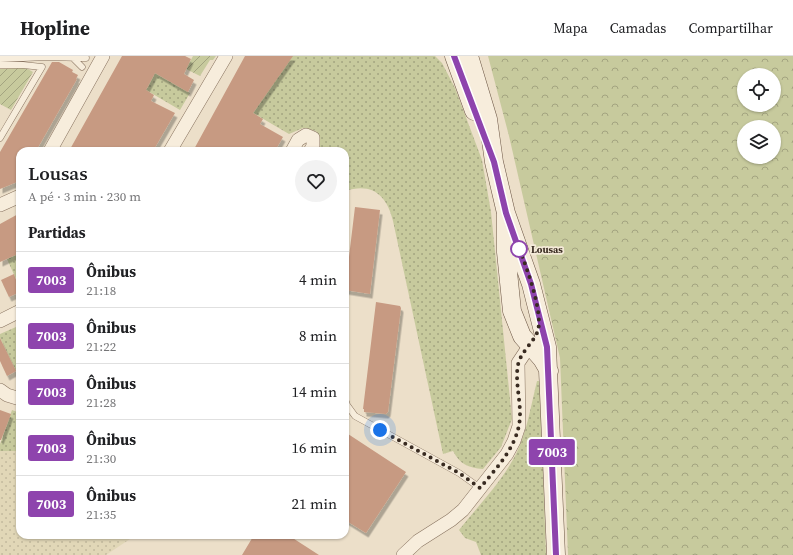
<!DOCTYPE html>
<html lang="pt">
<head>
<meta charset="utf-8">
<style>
  body { margin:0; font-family:"Source Serif 4",serif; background:#f2f2f2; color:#202124; height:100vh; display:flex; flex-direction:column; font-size:15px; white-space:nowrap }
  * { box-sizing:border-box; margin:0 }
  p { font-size:13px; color:#757577 }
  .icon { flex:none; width:22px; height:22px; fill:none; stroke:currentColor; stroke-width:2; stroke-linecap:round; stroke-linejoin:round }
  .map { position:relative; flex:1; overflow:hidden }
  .panel { position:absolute; left:16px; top:91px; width:333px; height:392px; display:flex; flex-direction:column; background:#fff; border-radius:12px; box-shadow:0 1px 3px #0004 }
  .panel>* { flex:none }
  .badge { padding:0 8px; border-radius:3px; font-size:14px; line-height:26px }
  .controls { position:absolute; left:737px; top:12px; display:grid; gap:8px }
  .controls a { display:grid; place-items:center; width:44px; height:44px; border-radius:50%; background:#fff; box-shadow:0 1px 3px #0004; font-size:20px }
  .you { position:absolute; width:20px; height:20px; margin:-10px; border:3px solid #fff; border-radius:50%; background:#1a73e8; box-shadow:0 0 0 6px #1a73e833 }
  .map>.badge { position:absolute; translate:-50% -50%; box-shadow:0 0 0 2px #fff }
  h2 { padding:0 12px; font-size:15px; line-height:36px }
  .round { display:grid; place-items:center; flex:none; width:42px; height:42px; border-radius:21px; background:#f2f2f2 }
  .summary { display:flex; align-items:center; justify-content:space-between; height:68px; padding:0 12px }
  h1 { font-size:19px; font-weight:600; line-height:30px }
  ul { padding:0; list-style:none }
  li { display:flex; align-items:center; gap:12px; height:56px; padding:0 12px; border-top:1px solid #e0e0e0 }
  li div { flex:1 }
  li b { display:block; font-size:15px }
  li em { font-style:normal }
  li .badge { min-width:44px; font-weight:700; text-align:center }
  header { display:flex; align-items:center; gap:24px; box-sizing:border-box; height:56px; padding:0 20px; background:#fff; border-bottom:1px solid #e0e0e0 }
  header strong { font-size:19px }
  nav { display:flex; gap:22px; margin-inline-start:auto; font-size:14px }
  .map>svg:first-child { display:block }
  .farmland { fill:url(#farmland-dots) }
  .grass { fill:url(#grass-dots) }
  .forest { fill:url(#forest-crowns); fill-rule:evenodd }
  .garden { fill:url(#garden-furrows) }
  .building { fill:#c79a82; filter:url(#shadow) }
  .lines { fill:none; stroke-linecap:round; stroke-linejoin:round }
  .lane-casing { stroke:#87725f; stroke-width:7 }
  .street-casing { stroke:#87725f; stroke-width:14 }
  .secondary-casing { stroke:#695342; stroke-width:19 }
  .lane { stroke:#f7eddc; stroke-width:6 }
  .street { stroke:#f7eddc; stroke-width:13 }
  .secondary { stroke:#f7eddc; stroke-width:18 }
  .line-casing { stroke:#fff; stroke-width:9 }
  .line { stroke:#8e44ad; stroke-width:6 }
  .walk { stroke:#392b21; stroke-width:4; stroke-dasharray:0 7.2 }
  .stop-dot { fill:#fff; stroke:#8e44ad; stroke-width:2 }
  .labels { text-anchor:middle; stroke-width:3.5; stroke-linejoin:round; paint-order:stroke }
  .stop-label { font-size:10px; font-weight:bold; fill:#392b21; stroke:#f4ead8; text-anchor:start }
</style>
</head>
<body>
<header>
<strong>Hopline</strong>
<nav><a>Mapa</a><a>Camadas</a><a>Compartilhar</a></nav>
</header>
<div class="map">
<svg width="793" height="499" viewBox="0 0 793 499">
  <defs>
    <pattern id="farmland-dots" width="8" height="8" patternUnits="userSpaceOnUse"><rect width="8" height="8" fill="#e1d7b7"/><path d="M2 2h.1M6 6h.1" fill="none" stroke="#c2b99d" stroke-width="1.8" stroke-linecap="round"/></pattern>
    <pattern id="grass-dots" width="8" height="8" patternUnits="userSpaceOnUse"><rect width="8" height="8" fill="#c7ca9d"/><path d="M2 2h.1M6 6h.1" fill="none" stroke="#a3a480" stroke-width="1.8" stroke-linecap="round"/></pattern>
    <pattern id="forest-crowns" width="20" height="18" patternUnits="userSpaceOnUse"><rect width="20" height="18" fill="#c7ca9d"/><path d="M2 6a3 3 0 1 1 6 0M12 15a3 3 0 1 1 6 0" fill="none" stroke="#a3a480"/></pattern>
    <pattern id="garden-furrows" width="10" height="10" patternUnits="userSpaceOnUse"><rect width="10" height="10" fill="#c7ca9d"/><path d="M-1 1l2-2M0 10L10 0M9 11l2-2" fill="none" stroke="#a3a480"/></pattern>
    <filter id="shadow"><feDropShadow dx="2.5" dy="4.5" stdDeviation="0" flood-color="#0004"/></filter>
  </defs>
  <rect width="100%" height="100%" fill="#ecdfc9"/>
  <path class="farmland" d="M15,394L20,396V479H134L133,481L106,499H0V395Z"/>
  <path class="grass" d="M292,0H435L442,7L455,32L482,104L491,156L512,363L501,391L483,413C468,412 460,408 453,395L443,398L393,165C387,140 373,126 345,135V95H318L320,81L316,75L303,72L289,78L253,57Z
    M155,17L190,37L180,54L146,34Z
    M20,197V232L7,203Z
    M16,271L20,278V313L16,315L0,282V278Z
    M537,325H539L540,329L546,499H481L476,486L465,482L459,474C478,450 502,426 516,398C527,376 531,349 537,325Z
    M12,354L20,357V395H0V388Z"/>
  <path class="forest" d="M488,0H793V499H568L560,302L509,80ZM744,19H774V49H744ZM744,71H774V101H744Z"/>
  <path class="garden" d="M193,0H216L213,4H210L200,20L186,13Z
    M26,12L33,16L11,54L0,48V13Z"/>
  <path class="building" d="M122,0H185L191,3L184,18L194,24L188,36L155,17L146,34L154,39L151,45L175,57L153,95H69Z
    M245,0H293L253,57L263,63L260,68L283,81L275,95H193Z
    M52,6H59L73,14L72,16L78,19L76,23H77L36,95H20V120L17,126L0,133V96Z
    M355,151L380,154L370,238L345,234Z
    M20,157V197L0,206V168Z
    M14,218L20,236L9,241L1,224Z
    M376,246L400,250L401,252L388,356L386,358L364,356V353H363Z
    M0,282L16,315L7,320L0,305Z
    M0,354L11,358L1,384H0Z
    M345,376L406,416L366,477L345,464Z
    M254,479H288L319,499H242Z"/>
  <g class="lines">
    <g class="lane-casing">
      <path id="lane" d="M72,1L82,11
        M0,3L46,1L86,2
        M0,9H23L42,11L0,82
        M345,343L347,349L355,360L459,417L480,432"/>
    </g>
    <g class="street-casing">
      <path id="street" d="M50,95L103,0
        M170,95L226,0
        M292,95L298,84L306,79L313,82V90L310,95
        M0,149L20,140
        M0,265L20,255
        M0,334L7,339L20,343
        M403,499L418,485L451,464L463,454L507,398L514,385L519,370L518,307L530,289"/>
    </g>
    <g class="secondary-casing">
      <path id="secondary" d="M454,0L474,55
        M469,0L488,63L494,106L506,157V196L512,255L522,280L542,303L549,315
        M506,157L531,228L547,291L556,499"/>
    </g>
    <use href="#lane" class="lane"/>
    <use href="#street" class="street"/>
    <use href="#secondary" class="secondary"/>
  </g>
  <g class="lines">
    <g class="line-casing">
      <path id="line" d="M454,0L494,106L506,157L531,228L547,291L556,499"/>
    </g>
    <use href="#line" class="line"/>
    <path class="walk" d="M380,374L459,417L480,432C498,410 520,388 520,358C520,342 515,324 518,309C520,297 532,288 537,277C545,260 526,210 519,192V193"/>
  </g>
  <circle class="stop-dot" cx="519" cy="193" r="8"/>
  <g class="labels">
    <g class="stop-label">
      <text x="531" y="197">Lousas</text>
    </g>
  </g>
</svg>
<div class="controls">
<a><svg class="icon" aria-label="locate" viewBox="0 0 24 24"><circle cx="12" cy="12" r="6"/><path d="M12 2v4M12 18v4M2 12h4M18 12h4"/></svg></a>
<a><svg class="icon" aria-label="layers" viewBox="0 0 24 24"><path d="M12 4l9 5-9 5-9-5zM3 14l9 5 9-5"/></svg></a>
</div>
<div class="you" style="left:380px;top:374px"></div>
<b class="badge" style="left:552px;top:396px;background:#8e44ad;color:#fff">7003</b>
<section class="panel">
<div class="summary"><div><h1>Lousas</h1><p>A pé · 3 min · 230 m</p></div><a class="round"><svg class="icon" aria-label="heart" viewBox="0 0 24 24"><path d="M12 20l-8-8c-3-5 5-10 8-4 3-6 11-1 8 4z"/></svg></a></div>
<h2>Partidas</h2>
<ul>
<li><span class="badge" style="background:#8e44ad;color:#fff">7003</span><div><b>Ônibus</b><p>21:18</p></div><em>4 min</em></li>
<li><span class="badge" style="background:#8e44ad;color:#fff">7003</span><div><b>Ônibus</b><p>21:22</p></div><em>8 min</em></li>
<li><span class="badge" style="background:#8e44ad;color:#fff">7003</span><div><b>Ônibus</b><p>21:28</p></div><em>14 min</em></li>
<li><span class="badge" style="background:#8e44ad;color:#fff">7003</span><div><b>Ônibus</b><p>21:30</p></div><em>16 min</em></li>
<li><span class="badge" style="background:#8e44ad;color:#fff">7003</span><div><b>Ônibus</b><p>21:35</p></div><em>21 min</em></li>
</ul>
</section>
</div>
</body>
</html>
